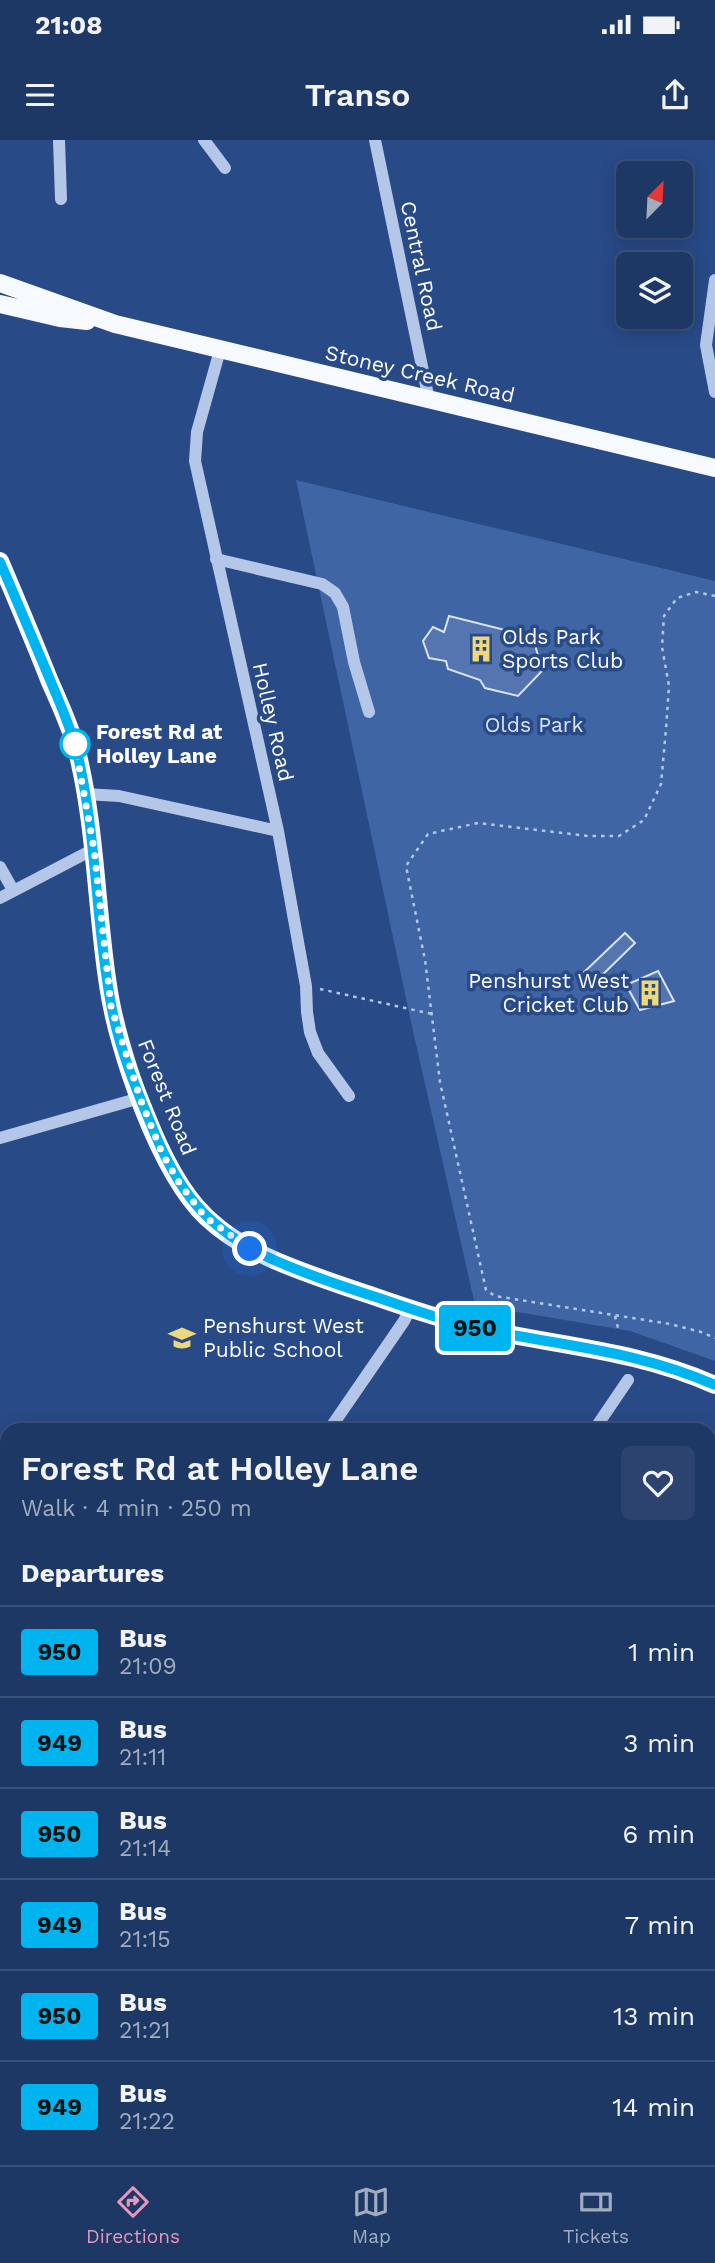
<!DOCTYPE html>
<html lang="en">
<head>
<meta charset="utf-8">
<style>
  body { margin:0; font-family:"Work Sans",sans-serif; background:#2b436e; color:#f1f3f6; height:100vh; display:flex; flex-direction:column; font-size:26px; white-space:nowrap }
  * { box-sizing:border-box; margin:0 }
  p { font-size:23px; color:#a1acbf }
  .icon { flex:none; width:38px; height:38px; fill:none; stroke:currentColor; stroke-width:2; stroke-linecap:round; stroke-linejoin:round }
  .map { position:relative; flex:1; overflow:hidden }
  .drawer { position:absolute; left:0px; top:1283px; width:716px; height:744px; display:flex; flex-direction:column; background:#1e3865; border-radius:21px 21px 0 0; box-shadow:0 4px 18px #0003,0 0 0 2px #3c5279 }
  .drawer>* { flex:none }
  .badge { padding:0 14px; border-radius:5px; font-size:24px; line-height:46px }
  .needle { width:46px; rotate:24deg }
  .buttons { position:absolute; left:616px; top:21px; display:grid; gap:14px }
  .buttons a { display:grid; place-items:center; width:77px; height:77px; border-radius:10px; background:#1e3865; box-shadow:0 4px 18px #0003,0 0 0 2px #3c5279; font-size:35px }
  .you { position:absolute; width:35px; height:35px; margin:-18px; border:5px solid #fff; border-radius:50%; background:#1a73e8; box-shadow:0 0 0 10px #1a73e833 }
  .map>.badge { position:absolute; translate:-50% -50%; box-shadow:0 0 0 4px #fff }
  h2 { padding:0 21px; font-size:26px; line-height:63px }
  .round { display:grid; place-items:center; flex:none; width:74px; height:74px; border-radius:10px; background:#2b436e }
  .headline { display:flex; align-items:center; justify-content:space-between; height:119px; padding:0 21px }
  h1 { font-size:33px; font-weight:600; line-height:52px }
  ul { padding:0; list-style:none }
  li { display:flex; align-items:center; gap:21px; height:91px; padding:0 21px; border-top:2px solid #3c5279 }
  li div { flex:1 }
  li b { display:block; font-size:26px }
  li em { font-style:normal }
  li .badge { min-width:77px; font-weight:700; text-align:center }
  .status { display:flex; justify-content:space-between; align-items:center; height:49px; padding:0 35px; background:#1e3865; direction:ltr }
  .status svg { height:19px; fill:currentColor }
  header { display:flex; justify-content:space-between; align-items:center; height:91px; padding:0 21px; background:#1e3865; font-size:32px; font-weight:600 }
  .dock { display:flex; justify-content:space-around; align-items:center; height:98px; border-top:2px solid #3c5279; background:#1e3865; font-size:19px; color:#a1acbf }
  .dock a { display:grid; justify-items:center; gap:4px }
  .dock .on { color:#e797bd }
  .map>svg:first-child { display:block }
  .green { fill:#4065a5 }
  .building { fill:#5575b0; stroke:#d8e3f6; stroke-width:2 }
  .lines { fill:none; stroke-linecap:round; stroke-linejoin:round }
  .path { stroke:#b4c7e8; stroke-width:2.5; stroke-dasharray:3.5 5; stroke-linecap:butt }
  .minor { stroke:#b4c7e8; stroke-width:12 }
  .major { stroke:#f6f9fe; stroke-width:18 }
  .line-casing { stroke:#fff; stroke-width:16 }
  .line { stroke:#00b5ef; stroke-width:10 }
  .walk { stroke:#fff; stroke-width:7; stroke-dasharray:0 12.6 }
  .stop-dot { fill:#fff; stroke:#00b5ef; stroke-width:3.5 }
  .labels { text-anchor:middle; stroke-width:7; stroke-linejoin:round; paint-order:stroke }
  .street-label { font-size:21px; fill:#fff; stroke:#284a87 }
  .poi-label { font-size:21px; fill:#fff; stroke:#284a87; text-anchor:start }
  .park-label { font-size:21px; fill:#d8e3f6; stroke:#284a87 }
  .stop-label { font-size:21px; font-weight:bold; fill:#fff; stroke:#284a87; text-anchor:start }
</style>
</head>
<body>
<div class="status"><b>21:08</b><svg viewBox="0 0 49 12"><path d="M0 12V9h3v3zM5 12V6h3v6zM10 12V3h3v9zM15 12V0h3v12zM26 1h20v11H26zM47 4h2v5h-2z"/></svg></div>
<header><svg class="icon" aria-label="menu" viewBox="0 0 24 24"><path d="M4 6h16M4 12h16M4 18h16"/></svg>Transo<svg class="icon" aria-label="share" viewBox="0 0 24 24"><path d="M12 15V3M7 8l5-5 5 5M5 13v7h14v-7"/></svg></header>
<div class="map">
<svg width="715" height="2025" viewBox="0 0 715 2025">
  <rect width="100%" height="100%" fill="#284a87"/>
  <path class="green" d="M296,340L715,441V1221L630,1191L475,1165L411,882Z"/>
  <path class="building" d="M449,476L533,497L542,531L518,556L485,548L480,540L448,529L446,521L429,518L423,501L433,487L444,492Z
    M625,793L635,803L591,846L581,835Z
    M658,831L674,861L640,870L626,845Z"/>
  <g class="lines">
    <path class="path" d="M715,456L696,452L677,458L664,476L662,507L669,546L666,589L661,644L644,680L619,696H588L478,683L428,694L406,726L425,820L440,942L486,1150L495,1156L670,1184L701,1192L715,1198
      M320,849L432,874
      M615,1176L619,1192
      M0,1737L7,1742"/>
    <path class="minor" d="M59,0L61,59
      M204,0L225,28
      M375,0L429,260
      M715,140L706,205L715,252
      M220,210L197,292L195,321L278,691L306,846L307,872L310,892L318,913L349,956
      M216,419L322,444L335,453L343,467L354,522L369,572
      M85,654L119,656L278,691
      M0,727L13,750
      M0,758L94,709
      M0,998L140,958
      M329,1290L404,1181L410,1169
      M594,1290L628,1240
      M709,1354L715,1345
      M0,1414L7,1409
      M0,1766L7,1756
      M709,1784L715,1775
      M686,2020L687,2025
      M65,2025L68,2020
      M242,2025L245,2020
      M541,2025L545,2020"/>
    <path class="major" d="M0,143L115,184L715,328
      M0,164L60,178L87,181
      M0,421C17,461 34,501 50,542C60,564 71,588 77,611C96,688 96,767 108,845C117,909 159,1032 206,1077C226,1096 249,1109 274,1120C306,1134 340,1145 373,1156C413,1170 452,1183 492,1191C570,1207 641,1212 715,1245"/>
  </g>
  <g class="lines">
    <g class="line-casing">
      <path id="line" d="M0,422C17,461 34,502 51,542C60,564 71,588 77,612C97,695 95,780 111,864C118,904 134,944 150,982C177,1050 205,1089 274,1120C308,1135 344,1147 379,1158C417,1171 454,1184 492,1191C571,1207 640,1212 715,1245"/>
    </g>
    <use href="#line" class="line"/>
    <path class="walk" d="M75,604L94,709L111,866L140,958L162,1013L180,1044L205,1077L250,1109"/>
  </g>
  <defs>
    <g id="building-bare" transform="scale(2.1)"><path d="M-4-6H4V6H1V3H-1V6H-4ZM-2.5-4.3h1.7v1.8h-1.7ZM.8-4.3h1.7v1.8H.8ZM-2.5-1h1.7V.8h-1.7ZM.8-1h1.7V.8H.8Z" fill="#efd87b" stroke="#284a87" stroke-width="2.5" paint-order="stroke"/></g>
    <g id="school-bare" transform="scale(2.1)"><path d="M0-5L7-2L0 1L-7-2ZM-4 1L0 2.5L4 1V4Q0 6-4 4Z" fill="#efd87b" stroke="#284a87" stroke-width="2.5" paint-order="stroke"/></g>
  </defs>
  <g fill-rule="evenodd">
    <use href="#building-bare" x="481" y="509"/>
    <use href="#building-bare" x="650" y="853"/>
    <use href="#school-bare" x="182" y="1198"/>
  </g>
  <circle class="stop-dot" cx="75" cy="604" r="14"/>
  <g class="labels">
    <g class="street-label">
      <text transform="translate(421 126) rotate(78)" y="7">Central Road</text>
      <text transform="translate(420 234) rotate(13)" y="7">Stoney Creek Road</text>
      <text transform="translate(273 582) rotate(77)" y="7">Holley Road</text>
      <text transform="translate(167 957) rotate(68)" y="7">Forest Road</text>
    </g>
    <g class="poi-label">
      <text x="502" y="504">Olds Park<tspan x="502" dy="24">Sports Club</tspan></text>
      <text x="629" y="848" text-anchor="end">Penshurst West<tspan x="629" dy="24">Cricket Club</tspan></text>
      <text x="203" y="1193">Penshurst West<tspan x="203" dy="24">Public School</tspan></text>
    </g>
    <g class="park-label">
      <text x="534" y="592">Olds Park</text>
    </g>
    <g class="stop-label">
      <text x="96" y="599">Forest Rd at<tspan x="96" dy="24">Holley Lane</tspan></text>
    </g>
  </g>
</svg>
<div class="buttons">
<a><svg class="needle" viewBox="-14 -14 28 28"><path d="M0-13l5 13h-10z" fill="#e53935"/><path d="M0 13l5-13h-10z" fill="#a1acbf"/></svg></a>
<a><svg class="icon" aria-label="layers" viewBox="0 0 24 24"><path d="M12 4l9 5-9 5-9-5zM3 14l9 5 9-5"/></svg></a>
</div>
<div class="you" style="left:250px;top:1109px"></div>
<b class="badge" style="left:475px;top:1188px;background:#00b5ef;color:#111">950</b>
<section class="drawer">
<div class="headline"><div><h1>Forest Rd at Holley Lane</h1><p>Walk · 4 min · 250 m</p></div><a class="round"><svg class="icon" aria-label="heart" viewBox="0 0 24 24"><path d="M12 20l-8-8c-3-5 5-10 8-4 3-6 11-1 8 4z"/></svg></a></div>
<h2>Departures</h2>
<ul>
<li><span class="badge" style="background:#00b5ef;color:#111">950</span><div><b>Bus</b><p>21:09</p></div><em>1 min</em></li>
<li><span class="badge" style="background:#00b5ef;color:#111">949</span><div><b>Bus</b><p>21:11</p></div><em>3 min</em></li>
<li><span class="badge" style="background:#00b5ef;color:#111">950</span><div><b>Bus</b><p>21:14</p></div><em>6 min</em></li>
<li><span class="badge" style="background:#00b5ef;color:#111">949</span><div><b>Bus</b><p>21:15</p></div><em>7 min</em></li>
<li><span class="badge" style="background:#00b5ef;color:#111">950</span><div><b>Bus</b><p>21:21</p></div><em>13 min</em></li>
<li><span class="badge" style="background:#00b5ef;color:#111">949</span><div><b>Bus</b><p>21:22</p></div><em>14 min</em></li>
</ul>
</section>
</div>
<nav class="dock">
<a class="on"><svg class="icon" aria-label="directions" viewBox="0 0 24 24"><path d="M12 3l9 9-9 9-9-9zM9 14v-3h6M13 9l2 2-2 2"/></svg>Directions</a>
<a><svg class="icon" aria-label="map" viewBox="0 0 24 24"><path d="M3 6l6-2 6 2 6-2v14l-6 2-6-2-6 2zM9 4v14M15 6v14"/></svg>Map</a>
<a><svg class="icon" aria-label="tickets" viewBox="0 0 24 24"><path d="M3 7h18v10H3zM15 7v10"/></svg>Tickets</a>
</nav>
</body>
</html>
